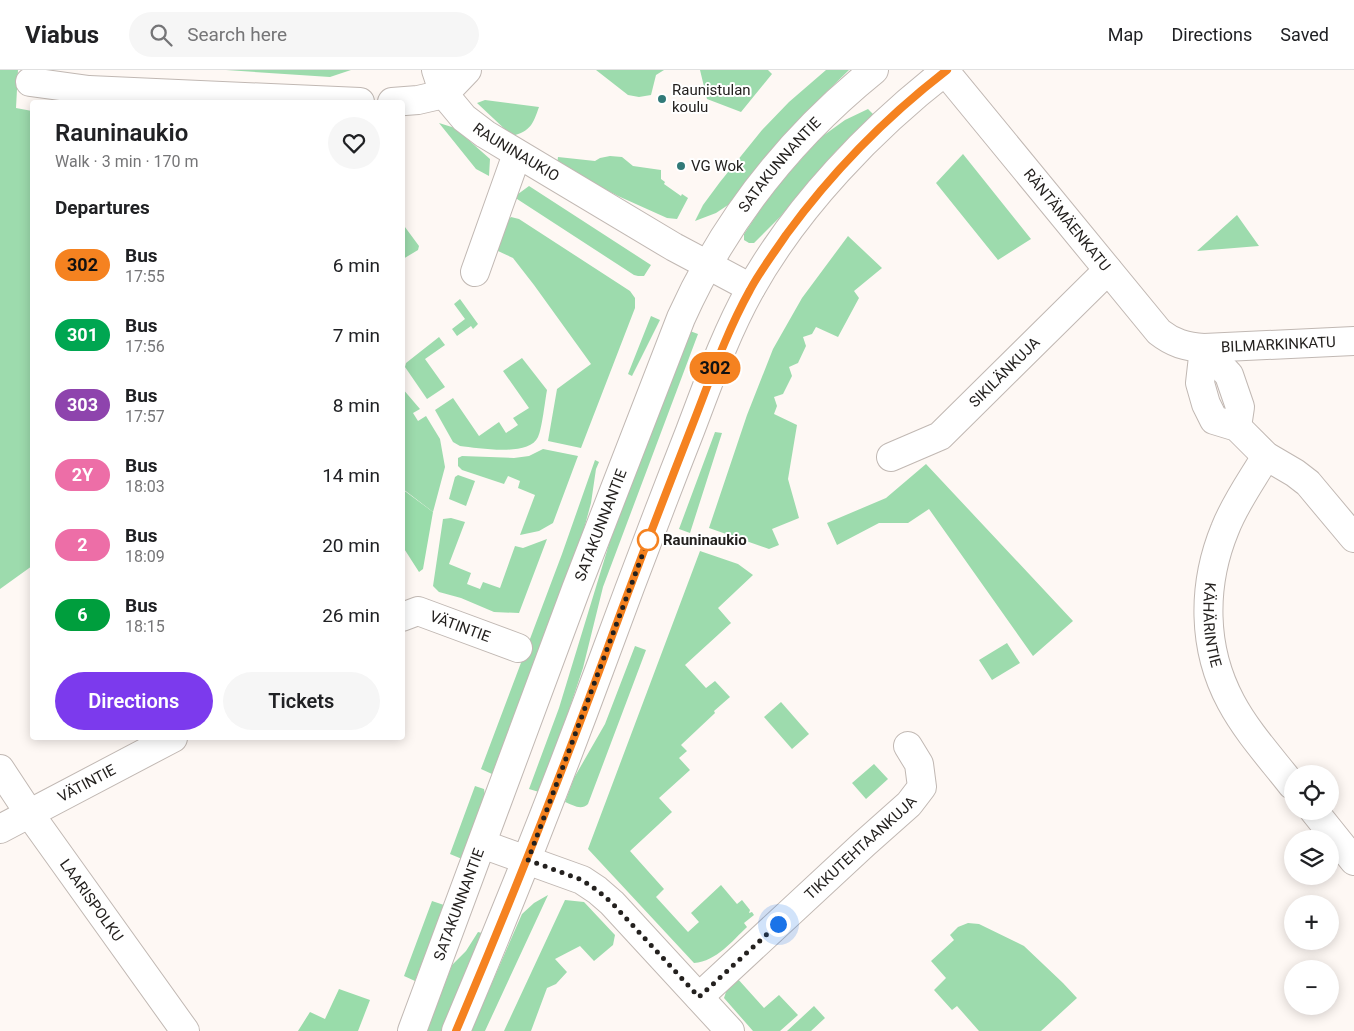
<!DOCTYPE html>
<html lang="en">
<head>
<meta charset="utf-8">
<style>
  body { margin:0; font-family:Roboto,sans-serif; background:#f6f6f6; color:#202124; height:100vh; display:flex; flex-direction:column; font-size:19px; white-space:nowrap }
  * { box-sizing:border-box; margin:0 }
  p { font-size:16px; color:#757577 }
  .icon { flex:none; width:28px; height:28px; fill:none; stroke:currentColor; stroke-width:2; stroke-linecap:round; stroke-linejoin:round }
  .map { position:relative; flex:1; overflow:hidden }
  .drawer { position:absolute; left:30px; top:30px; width:375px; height:640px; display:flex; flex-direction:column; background:#fff; border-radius:5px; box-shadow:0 2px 12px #0003 }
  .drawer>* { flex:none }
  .badge { padding:0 10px; border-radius:16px; font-size:18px; line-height:32px }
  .buttons { position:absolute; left:1284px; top:695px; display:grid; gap:10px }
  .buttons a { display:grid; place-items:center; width:55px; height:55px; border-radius:50%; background:#fff; box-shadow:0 2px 12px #0003; font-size:25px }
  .you { position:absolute; width:25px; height:25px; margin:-12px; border:4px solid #fff; border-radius:50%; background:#1a73e8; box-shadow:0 0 0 8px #1a73e833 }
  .map>.badge { position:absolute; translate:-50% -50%; box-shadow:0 0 0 2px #fff }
  h2 { padding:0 25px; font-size:19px; line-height:45px }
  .round { display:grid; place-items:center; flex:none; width:52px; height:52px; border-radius:26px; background:#f6f6f6 }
  .overview { display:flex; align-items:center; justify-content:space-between; height:85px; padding:0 25px }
  h1 { font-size:24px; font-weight:600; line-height:38px }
  .button { display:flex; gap:10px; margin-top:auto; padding:10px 25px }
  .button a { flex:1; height:58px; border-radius:30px; background:#7c3aed; color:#fff; font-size:20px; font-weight:600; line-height:58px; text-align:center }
  .button a+a { background:#f6f6f6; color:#202124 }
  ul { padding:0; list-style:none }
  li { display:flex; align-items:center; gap:15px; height:70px; padding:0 25px }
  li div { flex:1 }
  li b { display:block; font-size:19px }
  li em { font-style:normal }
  li .badge { min-width:55px; font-weight:700; text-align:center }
  header { display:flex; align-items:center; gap:30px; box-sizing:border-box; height:70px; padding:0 25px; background:#fff; border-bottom:1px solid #e0e0e0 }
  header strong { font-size:24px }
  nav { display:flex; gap:28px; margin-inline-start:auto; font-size:18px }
  .search { width:350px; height:45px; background:#f6f6f6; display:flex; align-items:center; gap:12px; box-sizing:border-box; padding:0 18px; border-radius:28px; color:#757577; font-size:19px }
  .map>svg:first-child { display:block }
  .green { fill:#9ddbad }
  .forest { fill:#99dcaa }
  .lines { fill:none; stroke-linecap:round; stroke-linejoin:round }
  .minor-casing { stroke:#c1b8b3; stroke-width:30 }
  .major-casing { stroke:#c1b8b3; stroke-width:30 }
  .minor { stroke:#fff; stroke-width:28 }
  .major { stroke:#fff; stroke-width:28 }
  .line-casing { stroke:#fff; stroke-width:11 }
  .line { stroke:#f58220; stroke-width:8 }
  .walk { stroke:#24211f; stroke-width:5; stroke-dasharray:0 9 }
  .poi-dot { fill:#317a78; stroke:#fff; stroke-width:2 }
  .stop-dot { fill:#fff; stroke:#f58220; stroke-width:2.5 }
  .labels { text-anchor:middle; stroke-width:4; stroke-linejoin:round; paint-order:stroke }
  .poi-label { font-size:15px; fill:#24211f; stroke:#fff; text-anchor:start }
  .street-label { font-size:15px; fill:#24211f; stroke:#fff }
  .stop-label { font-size:15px; font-weight:bold; fill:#24211f; stroke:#fff; text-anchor:start }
</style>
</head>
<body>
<header>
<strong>Viabus</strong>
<div class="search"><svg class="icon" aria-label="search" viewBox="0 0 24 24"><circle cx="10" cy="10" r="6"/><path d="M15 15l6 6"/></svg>Search here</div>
<nav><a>Map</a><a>Directions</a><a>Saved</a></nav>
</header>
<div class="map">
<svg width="1354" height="961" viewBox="0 0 1354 961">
  <rect width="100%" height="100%" fill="#fef8f4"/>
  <path class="green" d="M0,0H18L16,38L32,41V496L0,519Z
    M226,0H351L330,7Z
    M596,0H664L656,5L651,25L639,27L628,25Z
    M700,0H768L772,4L741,42L707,29Z
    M826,0H849L807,41L777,74L728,135L716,143L695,151L703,135L720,112L762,60L789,32Z
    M485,30L539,37C533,54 531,61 512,66L477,33Z
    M868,39L874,45L836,81L779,148L754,173H749L744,170V164L772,122L820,68L845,50Z
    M439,53L455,58L490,89L489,106L476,99Z
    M963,84L1031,169L998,190L936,113Z
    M610,86L622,87L633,96L661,100V109L665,112L664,114L681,126L682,124L688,128L677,149L667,148L618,126L557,94L558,87L595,91L600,88Z
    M529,116L651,195L644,206H638L634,205L514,127Z
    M1237,145L1259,176L1197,181Z
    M511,147L519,149L630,221L635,228V238L581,378L548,371L557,319L591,294L534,215L513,188L498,181L497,178L504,154Z
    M402,153L419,176L418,180L403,189Z
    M848,166L882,198L854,221L859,228L838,267L816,257L812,264L803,267L806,276L798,293L789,297L792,306L783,324L774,327L777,336L774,344L797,355L788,409L799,448L772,459L779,475L769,479L709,458L747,345L773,279L802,228Z
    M460,229L478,254L473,259L471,256L457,266L452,259L465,249L454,234Z
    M651,246L660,250L632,306L628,304Z
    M690,261L698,264L603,517L583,598L569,640L539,722L529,719L559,638L610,471Z
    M439,267L445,275L425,289L445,317L427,329L405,297L406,293Z
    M522,288L547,320C545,331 542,359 538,367C529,387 479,378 460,376L453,372L435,340L453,328L479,366L499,352L506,363L518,355L513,348L529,338L503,301Z
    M402,318L420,339L413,343L418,351L426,346L440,369L445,397L433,442L403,419Z
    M715,362L722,363L690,463L679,459Z
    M543,379L578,386L553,453L539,461L520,465L535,425L518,418L520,411L508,406L504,414L462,400L458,396V388L462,386L514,388L529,386Z
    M595,390L599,392L596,399L591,433L584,459L492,704L481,699L562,484Z
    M926,394L1073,551L1033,586L929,439L908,453H879L837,475L827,453L886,428Z
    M458,405L475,411L466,436L449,429L455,407Z
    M451,448L465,452L449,494L471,503L467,514L480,519L483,512L500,518L515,476L523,478L547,469L519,543L494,542L461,528L439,522L433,516L443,449Z
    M700,481L738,494L753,505L718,538L731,553L685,595L706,618L715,611L730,627L714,641L715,643L681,675L687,681L679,688L690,700L659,728L672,742L630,781L664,819L656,827L688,862L699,852L691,843L721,815L737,834L742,830L750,840L749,843L752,842L754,845L744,853L747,857C732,871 717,891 694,893L588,779Z
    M1007,573L1020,593L992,610L979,590Z
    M635,576L646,580L588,734C581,741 573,735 565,732L574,708L605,654Z
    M781,632L809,664L792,679L764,647Z
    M874,694L888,709L866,729L852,713Z
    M475,716L484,719L485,725L462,789L450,784Z
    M548,825L485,961H471L522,844L534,833Z
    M565,830L584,832L615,865L613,875L594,891L580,876L555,889L567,902L556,914L547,918L531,961H504Z
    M432,831L444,835L415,911L404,906Z
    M968,853L979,854L1024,876L1063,913L1077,928L1041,961H979L957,936L952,940L934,920L946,908L931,891L954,870L950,865L958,857Z
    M478,862L482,863L443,961H427L452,895L466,881Z
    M737,908L764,938L779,925L798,945L780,961H753L724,928L727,919Z
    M814,936L825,948L811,961H787Z"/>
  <path class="forest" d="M402,419L433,442L423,499L419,502L403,477Z
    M339,919L370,930L358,961H298L310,942L325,949Z"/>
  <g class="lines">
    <g class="minor-casing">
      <g id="minor">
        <path id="s1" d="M436,0L444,24L464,48L485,64L674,177L751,218"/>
        <path id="s2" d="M944,0L1159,262C1173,273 1186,277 1204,278L1354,271"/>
        <path d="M30,12L89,20L360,32"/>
        <path d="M392,32L418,30L444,24L467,0"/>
        <path d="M475,202L517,84"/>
        <path d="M1204,278L1200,313L1206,334L1214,350L1237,357L1266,386L1295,403L1308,413L1354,468"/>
        <path d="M1204,278L1229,305L1240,337L1237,357"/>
        <path id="s3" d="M1266,386C1252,410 1235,433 1225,459C1202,515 1202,578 1231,632C1247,662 1271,688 1292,715"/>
        <path id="s4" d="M891,387L940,366L1108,200"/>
        <path id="s5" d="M402,547L418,541L518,578"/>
        <path id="s6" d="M0,699L29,743L185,961"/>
        <path d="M1314,741L1354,791"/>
        <path id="s7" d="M0,759L173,668"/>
        <path d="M482,774L582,810L597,820L612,833L730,961"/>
        <path id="s8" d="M699,927L864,774L909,734L922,717L919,694L908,676"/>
      </g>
    </g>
    <g class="major-casing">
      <g id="major">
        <path id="s9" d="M412,961L576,519L681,248C725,150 791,67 874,0"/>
        <path d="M456,961C507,841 555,720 600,598C629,519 659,440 690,361C708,314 725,265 750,220C796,137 872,58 947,0"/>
      </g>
    </g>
    <use href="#minor" class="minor"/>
    <use href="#major" class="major"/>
  </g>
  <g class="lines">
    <g class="line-casing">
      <path id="line" d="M456,961C508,838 558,713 604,588C632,510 662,433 692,356C710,310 726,263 750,220C760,201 774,183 786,165C832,102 886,47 947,0"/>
    </g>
    <use href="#line" class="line"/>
    <path class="walk" d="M648,470L528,790L582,810L597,820L612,833L699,927L778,854"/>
  </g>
  <g class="poi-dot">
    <circle cx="662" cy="29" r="5"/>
    <circle cx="681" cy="96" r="5"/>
  </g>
  <circle class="stop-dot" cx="648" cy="470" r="10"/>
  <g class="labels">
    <g class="poi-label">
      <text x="672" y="25">Raunistulan<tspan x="672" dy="17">koulu</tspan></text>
      <text x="691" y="101">VG Wok</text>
    </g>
    <g class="street-label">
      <text dy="5" stroke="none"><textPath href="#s1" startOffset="119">RAUNINAUKIO</textPath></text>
      <text dy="5" stroke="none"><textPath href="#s9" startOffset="945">SATAKUNNANTIE</textPath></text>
      <text dy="5" stroke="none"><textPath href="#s2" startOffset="194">RÄNTÄMÄENKATU</textPath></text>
      <text dy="5" stroke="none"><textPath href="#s2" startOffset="462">BILMARKINKATU</textPath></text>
      <text dy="5" stroke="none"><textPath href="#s4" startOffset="144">SIKILÄNKUJA</textPath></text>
      <text dy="5" stroke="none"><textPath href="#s9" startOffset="540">SATAKUNNANTIE</textPath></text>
      <text dy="5" stroke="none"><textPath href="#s3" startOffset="182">KÄHÄRINTIE</textPath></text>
      <text dy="5" stroke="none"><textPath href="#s5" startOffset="62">VÄTINTIE</textPath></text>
      <text dy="5" stroke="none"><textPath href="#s7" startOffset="98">VÄTINTIE</textPath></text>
      <text dy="5" stroke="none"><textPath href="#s8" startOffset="220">TIKKUTEHTAANKUJA</textPath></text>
      <text dy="5" stroke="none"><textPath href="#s6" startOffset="160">LAARISPOLKU</textPath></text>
      <text dy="5" stroke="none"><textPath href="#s9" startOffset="135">SATAKUNNANTIE</textPath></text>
    </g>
    <g class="stop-label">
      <text x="663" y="475">Rauninaukio</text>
    </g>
  </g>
</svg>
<div class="buttons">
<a><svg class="icon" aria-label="locate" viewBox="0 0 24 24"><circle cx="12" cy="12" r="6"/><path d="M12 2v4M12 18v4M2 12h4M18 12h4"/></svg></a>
<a><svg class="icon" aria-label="layers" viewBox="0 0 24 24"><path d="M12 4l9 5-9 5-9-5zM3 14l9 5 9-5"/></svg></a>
<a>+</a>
<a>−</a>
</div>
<div class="you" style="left:778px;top:854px"></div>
<b class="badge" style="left:715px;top:298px;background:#f58220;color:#111">302</b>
<section class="drawer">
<div class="overview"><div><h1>Rauninaukio</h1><p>Walk · 3 min · 170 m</p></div><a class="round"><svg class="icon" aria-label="heart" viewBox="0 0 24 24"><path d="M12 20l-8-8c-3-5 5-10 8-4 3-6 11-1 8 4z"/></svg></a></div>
<h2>Departures</h2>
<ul>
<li><span class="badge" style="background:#f58220;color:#111">302</span><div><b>Bus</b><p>17:55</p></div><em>6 min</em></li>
<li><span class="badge" style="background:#00a651;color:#fff">301</span><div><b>Bus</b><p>17:56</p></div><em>7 min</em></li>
<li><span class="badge" style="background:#8e44ad;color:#fff">303</span><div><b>Bus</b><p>17:57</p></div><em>8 min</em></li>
<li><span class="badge" style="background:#ed6ea7;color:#fff">2Y</span><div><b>Bus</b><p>18:03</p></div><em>14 min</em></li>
<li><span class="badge" style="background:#ed6ea7;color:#fff">2</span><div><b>Bus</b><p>18:09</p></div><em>20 min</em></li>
<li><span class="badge" style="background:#009e3d;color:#fff">6</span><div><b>Bus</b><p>18:15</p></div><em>26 min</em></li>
</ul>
<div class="button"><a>Directions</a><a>Tickets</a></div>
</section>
</div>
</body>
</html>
